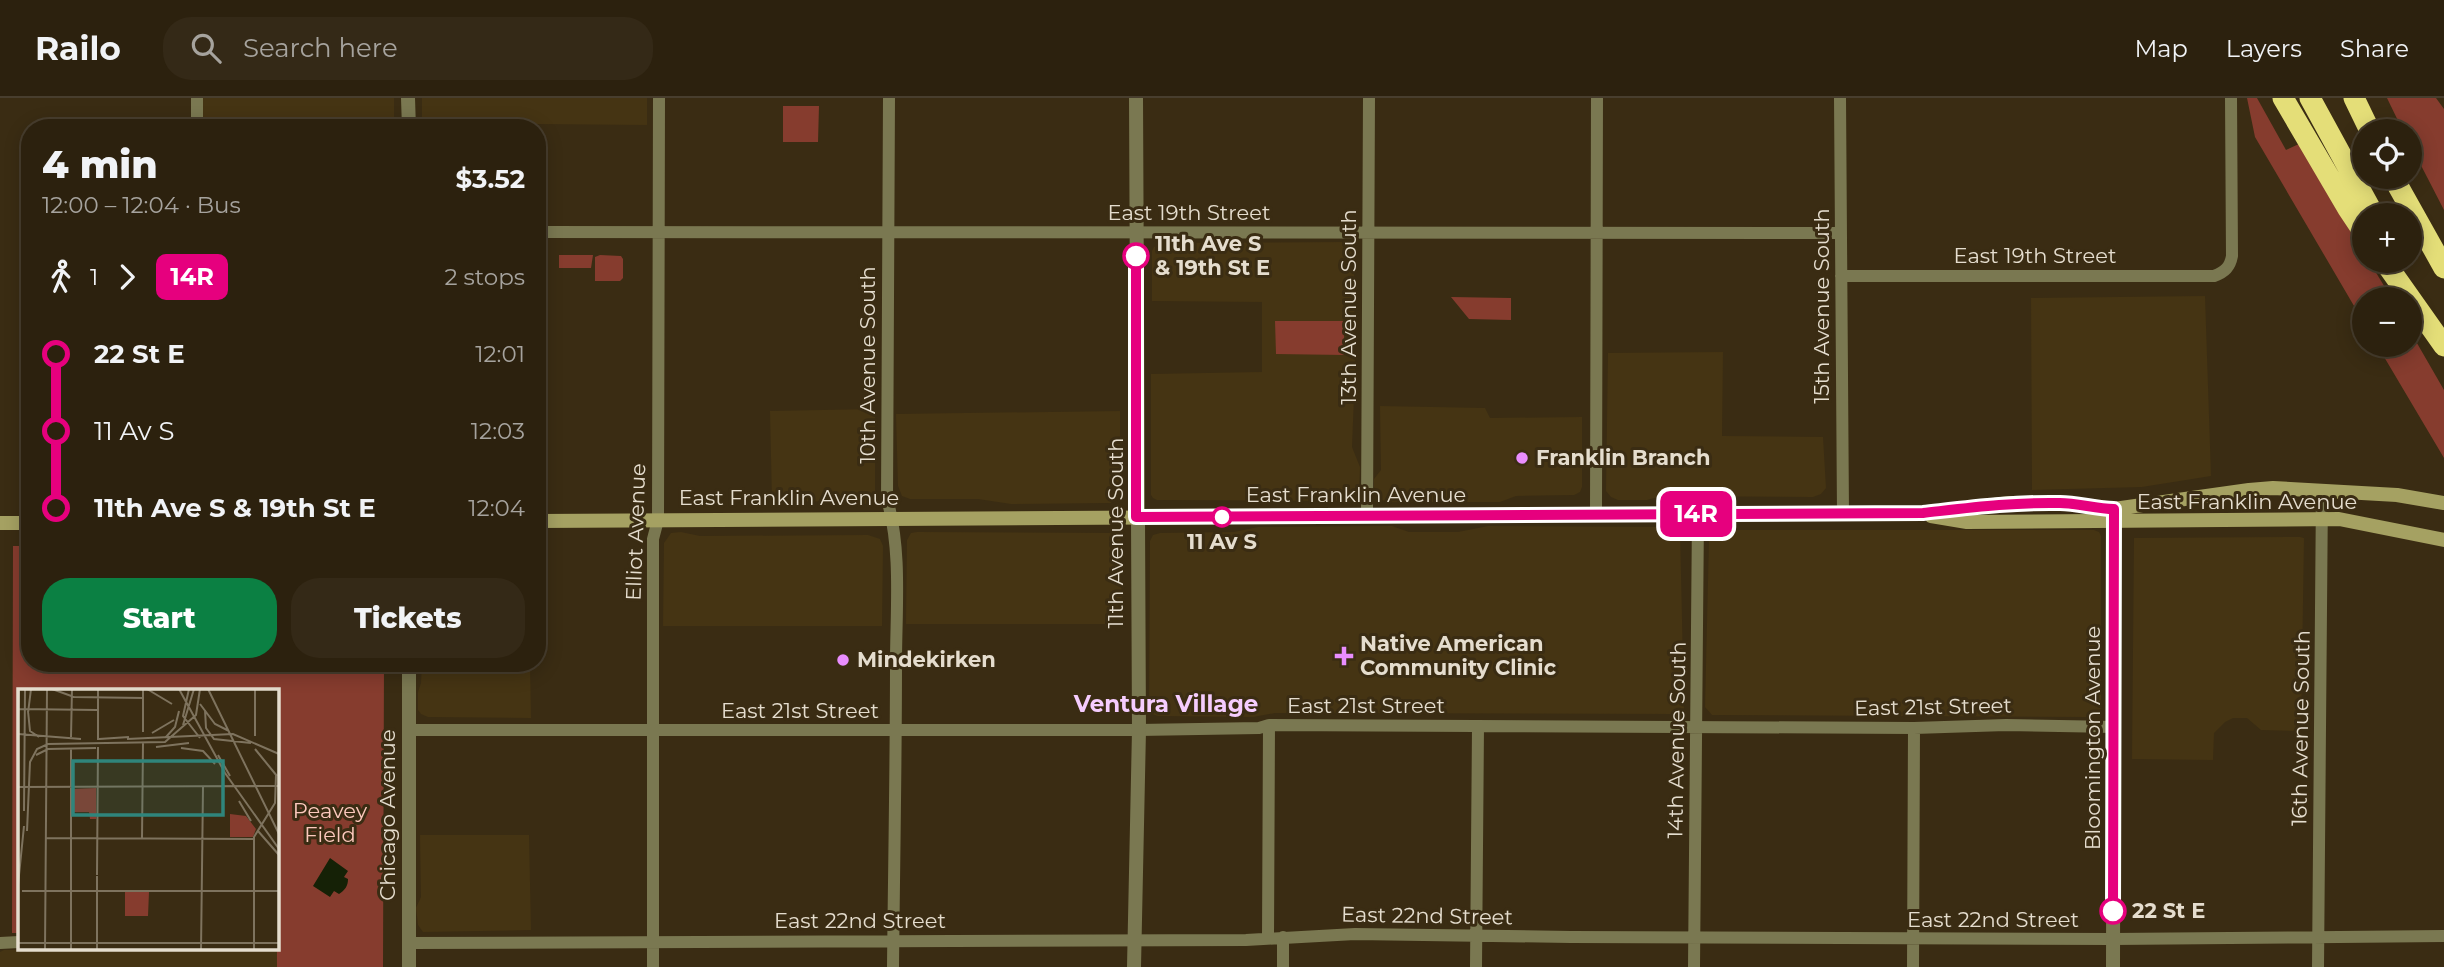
<!DOCTYPE html>
<html lang="en">
<head>
<meta charset="utf-8">
<style>
  body { margin:0; font-family:Montserrat,sans-serif; background:#342917; color:#f1f3f6; height:100vh; display:flex; flex-direction:column; font-size:26px; white-space:nowrap }
  * { box-sizing:border-box; margin:0 }
  p { font-size:23px; color:#a6a39e }
  .icon { flex:none; width:38px; height:38px; fill:none; stroke:currentColor; stroke-width:2; stroke-linecap:round; stroke-linejoin:round }
  .map { position:relative; flex:1; overflow:hidden }
  .details { position:absolute; left:21px; top:21px; width:525px; height:553px; display:flex; flex-direction:column; background:#2c210e; border-radius:28px; box-shadow:0 4px 18px #0003,0 0 0 2px #483e2e }
  .details>* { flex:none }
  .badge { padding:0 14px; border-radius:10px; font-size:24px; line-height:46px }
  .buttons { position:absolute; left:2352px; top:21px; display:grid; gap:14px }
  .buttons a { display:grid; place-items:center; width:70px; height:70px; border-radius:50%; background:#2c210e; box-shadow:0 4px 18px #0003,0 0 0 2px #483e2e; font-size:35px }
  .map>.badge { position:absolute; translate:-50% -50%; box-shadow:0 0 0 4px #fff }
  .legs { display:flex; align-items:center; gap:10px; height:77px; padding:0 21px; font-size:23px }
  .legs p { margin-inline-start:auto }
  .summary { display:flex; align-items:center; justify-content:space-between; height:119px; padding:0 21px }
  h1 { font-size:38px; font-weight:800; line-height:52px }
  .primary-button { display:flex; gap:14px; margin-top:auto; padding:14px 21px }
  .primary-button a { flex:1; height:80px; border-radius:28px; background:#0b8043; color:#fff; font-size:28px; font-weight:800; line-height:80px; text-align:center }
  .primary-button a+a { background:#342917; color:#f1f3f6 }
  ul { padding:0 21px; list-style:none }
  li { display:flex; align-items:center; gap:24px; height:77px; font-size:26px }
  li i { display:grid; place-items:center; width:10px; height:100%; margin:0 9px; background:currentColor }
  li i::after { content:''; width:18px; height:18px; margin:-9px; border:5px solid; border-radius:50%; background:#2c210e }
  li p { margin-inline-start:auto }
  li:first-child i { background:linear-gradient(#0000 50%,currentColor 0) }
  li:last-child i { background:linear-gradient(currentColor 50%,#0000 0) }
  header { display:flex; align-items:center; gap:42px; box-sizing:border-box; height:98px; padding:0 35px; background:#2c210e; border-bottom:2px solid #483e2e }
  header strong { font-size:33px }
  nav { display:flex; gap:38px; margin-inline-start:auto; font-size:24px }
  .search { width:490px; height:63px; background:#342917; display:flex; align-items:center; gap:18px; box-sizing:border-box; padding:0 24px; border-radius:28px; color:#a6a39e; font-size:26px }
  .map>svg:first-child { display:block }
  .built { fill:#453413 }
  .green { fill:#863c2e }
  .water { fill:#152106 }
  .lines { fill:none; stroke-linecap:round; stroke-linejoin:round }
  .minor { stroke:#7a7851; stroke-width:12 }
  .tertiary { stroke:#7a7851; stroke-width:14 }
  .secondary { stroke:#a5a162; stroke-width:14 }
  .motorway { stroke:#e4de78; stroke-width:21 }
  .line-1-casing { stroke:#fff; stroke-width:16 }
  .line-1 { stroke:#e6007e; stroke-width:10 }
  .stop-1-dot { fill:#fff; stroke:#e6007e; stroke-width:3.5 }
  .poi-dot { fill:#e98dfe; stroke:#3a2c13; stroke-width:2.5 }
  .labels { text-anchor:middle; stroke-width:6; stroke-linejoin:round; paint-order:stroke }
  .street-label { font-size:21px; fill:#e5ddce; stroke:#3a2c13 }
  .stop-label { font-size:21px; font-weight:bold; fill:#e5ddce; stroke:#3a2c13; text-anchor:start }
  .poi-label { font-size:21px; font-weight:bold; fill:#e5ddce; stroke:#3a2c13; text-anchor:start }
  .park-label { font-size:21px; fill:#fdc9bd; stroke:#3a2c13 }
  .neighbourhood-label { font-size:23px; font-weight:bold; fill:#f5ccfe; stroke:#3a2c13 }
  .inset-road { fill:none; stroke:#7e735e; stroke-width:2 }
  .view { fill:#2f857c; fill-opacity:0.15; stroke:#2f857c; stroke-width:3.5 }
  .inset-edge { fill:none; stroke:#e5ddce; stroke-width:3.5 }
</style>
</head>
<body>
<header>
<strong>Railo</strong>
<div class="search"><svg class="icon" aria-label="search" viewBox="0 0 24 24"><circle cx="10" cy="10" r="6"/><path d="M15 15l6 6"/></svg>Search here</div>
<nav><a>Map</a><a>Layers</a><a>Share</a></nav>
</header>
<div class="map">
<svg width="2444" height="869" viewBox="0 0 2444 869">
  <rect width="100%" height="100%" fill="#3a2c13"/>
  <path class="built" d="M202,0H394V30H202Z
    M422,0H647V27L422,25Z
    M1346,144L1352,147L1354,155L1355,274L1352,349L1360,369L1359,395L1355,403L1157,402L1153,400L1151,397V276L1262,274V204L1152,203V153L1154,149L1161,145Z
    M2205,198L2211,378L2142,389L2032,392L2031,200Z
    M1723,254L1722,338L1823,339L1826,390L1821,396L1813,399L1662,398L1647,402H1618L1611,399L1606,393L1608,255Z
    M1380,308L1485,310L1490,320L1582,319V389L1580,394L1574,397L1516,398L1500,404H1386L1379,400L1374,389V381L1381,372Z
    M875,311V401L865,406L846,407L838,403L772,404L770,313Z
    M1120,313V396L1116,402L1110,405L1011,406L978,401H910L902,398L898,388L896,316Z
    M1392,428L1409,434H1458L1488,428L1676,429L1680,432L1684,610L1682,614L1677,616L1275,615L1253,619L1158,618L1152,616L1149,611L1150,443L1153,437L1160,435L1234,434L1258,429Z
    M1717,432H2094L2099,434L2101,438V610L2097,616L2090,619L1712,617L1705,609L1709,441Z
    M681,434L700,438L868,437L880,441L883,448L882,528H663L664,445L671,435Z
    M917,434L1114,435L1120,439L1121,443L1122,526H906L907,442L911,435Z
    M2300,439L2304,440L2301,633L2261,632L2247,620H2233L2225,624L2214,635L2213,662L2132,661L2134,440Z
    M422,565H530L531,620L428,619L421,616L418,612V594L421,585Z
    M420,737H529L531,832L423,834L418,827L416,810L421,799Z
    M277,850V869H0V854L4,852Z"/>
  <path class="green" d="M2247,0H2257L2286,52L2301,45L2364,154V163H2369L2392,201H2364V225L2255,39Z
    M2387,0H2436L2444,11V112L2410,46V33H2403Z
    M783,8H819L818,44H783Z
    M559,157H593L591,170H559Z
    M600,157L621,158L623,161V180L620,183H595V159Z
    M1451,199L1511,200V222L1469,221Z
    M1275,223H1344V257L1276,256Z
    M2410,233L2444,292V360L2377,247H2410Z
    M13,448H30V565H384L383,869H277L276,592H19V835H12Z"/>
  <path class="water" d="M330,760L348,773L344,779L348,781C348,788 345,792 339,796L334,793L330,799L313,788Z"/>
  <g class="lines">
    <path class="minor" d="M889,0L887,401C902,453 896,512 896,565C896,666 894,768 893,869
      M1840,0L1843,416
      M197,30V0
      M537,134L1841,135
      M1841,178H2214C2225,174 2230,169 2232,158L2231,0
      M1596,417L1597,0
      M1367,418L1369,0
      M409,632H1139L1259,630L1269,627L1914,630L2006,627L2114,629
      M1268,839L1269,627
      M1283,839V869
      M0,845L19,844
      M409,845L1246,842L1355,836L1571,839L2113,841L2444,838
      M653,869V441L658,422L659,0
      M1476,869L1478,629
      M1694,869L1698,416
      M1913,869L1914,630
      M2318,869L2322,392"/>
    <path class="tertiary" d="M408,0L409,30
      M409,869V565
      M1134,869L1139,632L1136,0
      M2113,869L2114,412"/>
    <path class="secondary" d="M1931,418L1967,424L2339,421L2444,442
      M537,423L1923,415L2010,405H2063L2114,411L2249,392L2273,390L2397,397L2444,405
      M0,425H30"/>
    <path class="motorway" d="M2283,0L2348,111L2364,135
      M2310,0L2374,117
      M2354,0L2370,33
      M2393,79L2444,170
      M2384,163L2444,248"/>
  </g>
  <g class="lines">
    <g class="line-1-casing">
      <path id="line-1" d="M1136,158V419L1923,415C1968,410 2013,404 2060,405C2078,405 2096,411 2114,411L2113,813"/>
    </g>
    <use href="#line-1" class="line-1"/>
  </g>
  <g class="stop-1-dot">
    <circle cx="1136" cy="158" r="12"/>
    <circle cx="1222" cy="419" r="9"/>
    <circle cx="2113" cy="813" r="12"/>
  </g>
  <g class="poi-dot">
    <circle cx="1522" cy="360" r="7"/>
    <path d="M1340.5 547.5h7v7h7v7h-7v7h-7v-7h-7v-7h7z"/>
    <circle cx="843" cy="562" r="7"/>
  </g>
  <g class="labels">
    <g class="street-label">
      <text x="1189" y="122">East 19th Street</text>
      <text x="2035" y="165">East 19th Street</text>
      <text transform="translate(1822 208) rotate(-90)" y="7">15th Avenue South</text>
      <text transform="translate(1349 209) rotate(-90)" y="7">13th Avenue South</text>
      <text transform="translate(868 267) rotate(-90)" y="7">10th Avenue South</text>
      <text x="1356" y="404">East Franklin Avenue</text>
      <text x="789" y="407">East Franklin Avenue</text>
      <text x="2247" y="411">East Franklin Avenue</text>
      <text transform="translate(636 434) rotate(-88)" y="7">Elliot Avenue</text>
      <text transform="translate(1116 435) rotate(-90)" y="7">11th Avenue South</text>
      <text x="1366" y="615">East 21st Street</text>
      <text transform="translate(1933 609) rotate(-1)" y="7">East 21st Street</text>
      <text x="800" y="620">East 21st Street</text>
      <text transform="translate(2301 630) rotate(-89)" y="7">16th Avenue South</text>
      <text transform="translate(2093 640) rotate(-90)" y="7">Bloomington Avenue</text>
      <text transform="translate(1677 642) rotate(-89)" y="7">14th Avenue South</text>
      <text transform="translate(388 717) rotate(-90)" y="7">Chicago Avenue</text>
      <text transform="translate(1427 818) rotate(1)" y="7">East 22nd Street</text>
      <text x="1993" y="829">East 22nd Street</text>
      <text x="860" y="830">East 22nd Street</text>
    </g>
    <g class="stop-label">
      <text x="1155" y="153">11th Ave S<tspan x="1155" dy="24">&amp; 19th St E</tspan></text>
      <text x="1222" y="451" text-anchor="middle">11 Av S</text>
      <text x="2132" y="820">22 St E</text>
    </g>
    <g class="poi-label">
      <text x="1536" y="367">Franklin Branch</text>
      <text x="1360" y="553">Native American<tspan x="1360" dy="24">Community Clinic</tspan></text>
      <text x="857" y="569">Mindekirken</text>
    </g>
    <g class="park-label">
      <text x="330" y="720">Peavey<tspan x="330" dy="24">Field</tspan></text>
    </g>
    <g class="neighbourhood-label">
      <text x="1166" y="614">Ventura Village</text>
    </g>
  </g>
  <g transform="translate(18 591)">
    <rect width="261" height="261" fill="#3a2c13"/>
    <path d="M78,99V130H72L71,123H55V100ZM212,125L228,127L238,140L235,148H212ZM107,203H131L130,227H107Z" fill="#863c2e"/>
    <path class="inset-road" d="M34,0L56,8L125,9M129,0L154,15M161,0L207,84L261,160M171,0L165,27L182,49M190,0L261,145M237,0V47M182,15L197,35L211,42M1,20L79,21M187,21L188,39L196,50L233,54M10,22L12,42L21,48M10,24L13,0M0,29L1,0M165,36L176,0M125,43V0M134,44L156,31M0,45L63,50M53,48L54,0M148,48L157,38L161,22M81,50L111,48M109,50L215,45L261,65M80,51V0M138,58L171,54M163,59L185,62L197,75M237,60L259,87M18,66L30,60L78,59M200,66L212,87M0,98L260,97M221,112L233,132M6,122L7,0M9,142L12,73L19,60L30,55L147,53L178,26L182,0M240,142L261,166M27,149L235,150M124,150L125,54M79,186L80,58M0,196L6,137M4,202H261M0,254H261M27,261L29,0M53,261V60M79,261V187M183,261L185,98M236,261V148L257,114L258,86"/>
    <path class="view" d="M55,72H205V126H55Z"/>
    <rect width="261" height="261" class="inset-edge"/>
  </g>
</svg>
<div class="buttons">
<a><svg class="icon" aria-label="locate" viewBox="0 0 24 24"><circle cx="12" cy="12" r="6"/><path d="M12 2v4M12 18v4M2 12h4M18 12h4"/></svg></a>
<a>+</a>
<a>−</a>
</div>
<b class="badge" style="left:1696px;top:416px;background:#e6007e;color:#fff">14R</b>
<section class="details">
<div class="summary"><div><h1>4 min</h1><p>12:00 – 12:04 · Bus</p></div><b>$3.52</b></div>
<div class="legs"><svg class="icon" aria-label="walk" viewBox="0 0 24 24"><circle cx="13" cy="4" r="2"/><path d="M13 8l-2 6 4 7M11 14l-3 7M7 12l3-4h3l4 4"/></svg>1<svg class="icon" aria-label="forward" viewBox="0 0 24 24"><path d="M9 5l7 7-7 7"/></svg><b class="badge" style="background:#e6007e;color:#fff">14R</b><p>2 stops</p></div>
<ul>
<li><i style="color:#e6007e"></i><b>22 St E</b><p>12:01</p></li>
<li><i style="color:#e6007e"></i><span>11 Av S</span><p>12:03</p></li>
<li><i style="color:#e6007e"></i><b>11th Ave S &amp; 19th St E</b><p>12:04</p></li>
</ul>
<div class="primary-button"><a>Start</a><a>Tickets</a></div>
</section>
</div>
</body>
</html>
